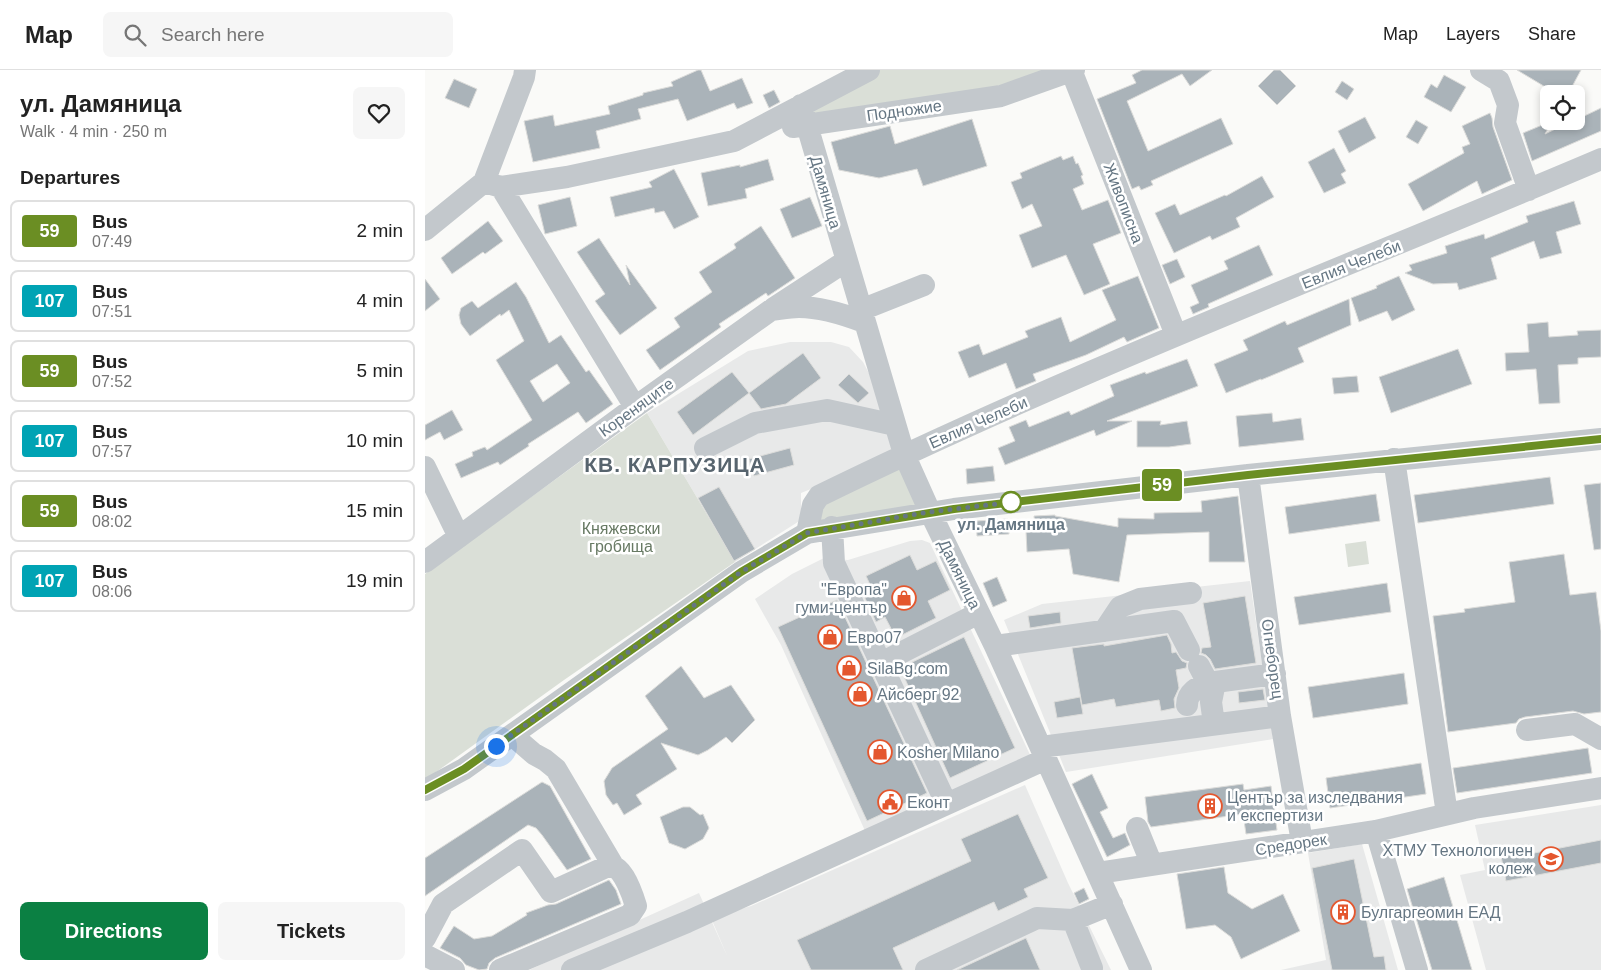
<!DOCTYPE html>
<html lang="en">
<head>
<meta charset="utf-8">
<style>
  body { margin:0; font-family:Arial,sans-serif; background:#f6f6f6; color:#222; height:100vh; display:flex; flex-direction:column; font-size:19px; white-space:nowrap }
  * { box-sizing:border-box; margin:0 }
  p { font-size:16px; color:#767676 }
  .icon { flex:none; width:28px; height:28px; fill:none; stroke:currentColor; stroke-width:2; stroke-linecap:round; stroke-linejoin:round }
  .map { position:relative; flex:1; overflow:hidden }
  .panel { display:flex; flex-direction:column; background:#fff; width:425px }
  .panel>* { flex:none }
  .badge { padding:0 10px; border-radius:4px; font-size:18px; line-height:32px }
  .controls { position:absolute; left:1115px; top:15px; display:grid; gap:10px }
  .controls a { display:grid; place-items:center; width:45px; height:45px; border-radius:8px; background:#fff; box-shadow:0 2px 8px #0003; font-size:25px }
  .you { position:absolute; width:25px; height:25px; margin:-12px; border:4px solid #fff; border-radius:50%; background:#1a73e8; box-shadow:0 0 0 8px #1a73e833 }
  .map>.badge { position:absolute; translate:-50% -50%; box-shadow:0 0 0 2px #fff }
  h2 { padding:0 20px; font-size:19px; line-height:45px }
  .round { display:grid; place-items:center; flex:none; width:52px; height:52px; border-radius:8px; background:#f6f6f6 }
  .summary { display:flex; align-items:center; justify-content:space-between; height:85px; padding:0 20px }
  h1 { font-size:24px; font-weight:700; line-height:38px }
  .action { display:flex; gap:10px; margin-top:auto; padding:10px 20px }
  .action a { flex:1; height:58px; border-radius:8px; background:#0b8043; color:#fff; font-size:20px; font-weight:700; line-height:58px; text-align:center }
  .action a+a { background:#f6f6f6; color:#222 }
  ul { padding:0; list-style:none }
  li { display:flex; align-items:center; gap:15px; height:62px; margin:0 10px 8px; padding:0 10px; border:2px solid #e0e0e0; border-radius:8px }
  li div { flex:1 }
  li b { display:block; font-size:19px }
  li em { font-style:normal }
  li .badge { min-width:55px; font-weight:700; text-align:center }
  header { display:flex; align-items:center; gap:30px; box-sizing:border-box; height:70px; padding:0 25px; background:#fff; border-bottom:1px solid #e0e0e0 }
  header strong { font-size:24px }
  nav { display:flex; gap:28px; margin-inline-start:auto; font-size:18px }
  .search { width:350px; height:45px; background:#f6f6f6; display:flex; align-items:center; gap:12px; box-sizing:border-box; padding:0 18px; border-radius:8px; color:#767676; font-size:19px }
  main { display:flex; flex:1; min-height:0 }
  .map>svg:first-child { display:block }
  .built { fill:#e8e9e9 }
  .green { fill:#dadfd7 }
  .building { fill:#aab3b9; stroke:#dcdcda; fill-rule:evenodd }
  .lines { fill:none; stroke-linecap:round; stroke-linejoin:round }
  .minor { stroke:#c3c8cc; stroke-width:22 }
  .line-casing { stroke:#fff; stroke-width:11 }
  .line { stroke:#6b8e23; stroke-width:8 }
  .walk { stroke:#657683; stroke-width:5; stroke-dasharray:0 9 }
  .stop-dot { fill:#fff; stroke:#6b8e23; stroke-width:2.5 }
  .labels { text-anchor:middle; stroke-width:5; stroke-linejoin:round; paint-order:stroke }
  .street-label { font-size:16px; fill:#657683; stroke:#fff }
  .stop-label { font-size:16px; font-weight:bold; fill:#657683; stroke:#fff }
  .park-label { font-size:16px; fill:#687a64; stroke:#fff }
  .poi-label { font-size:16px; fill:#657683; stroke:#fff; text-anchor:start }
  .district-label { font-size:21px; font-weight:bold; letter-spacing:1px; fill:#57646e; stroke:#fff }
</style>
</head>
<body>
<header>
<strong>Map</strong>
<div class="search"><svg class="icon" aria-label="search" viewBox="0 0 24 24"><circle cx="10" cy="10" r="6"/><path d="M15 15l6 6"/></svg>Search here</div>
<nav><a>Map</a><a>Layers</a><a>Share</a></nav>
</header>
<main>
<section class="panel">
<div class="summary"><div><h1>ул. Дамяница</h1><p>Walk · 4 min · 250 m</p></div><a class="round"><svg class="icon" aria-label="heart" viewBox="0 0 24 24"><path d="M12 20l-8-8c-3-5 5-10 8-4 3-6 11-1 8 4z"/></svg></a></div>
<h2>Departures</h2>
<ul>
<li><span class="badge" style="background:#6b8e23;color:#fff">59</span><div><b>Bus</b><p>07:49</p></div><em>2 min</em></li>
<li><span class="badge" style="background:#00a3b4;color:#fff">107</span><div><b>Bus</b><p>07:51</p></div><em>4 min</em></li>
<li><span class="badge" style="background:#6b8e23;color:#fff">59</span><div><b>Bus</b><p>07:52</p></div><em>5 min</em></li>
<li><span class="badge" style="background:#00a3b4;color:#fff">107</span><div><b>Bus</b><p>07:57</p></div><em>10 min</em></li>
<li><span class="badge" style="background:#6b8e23;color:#fff">59</span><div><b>Bus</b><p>08:02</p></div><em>15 min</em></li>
<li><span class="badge" style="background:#00a3b4;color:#fff">107</span><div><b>Bus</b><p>08:06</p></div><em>19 min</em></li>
</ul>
<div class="action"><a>Directions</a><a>Tickets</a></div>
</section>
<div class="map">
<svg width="1176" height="900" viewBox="0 0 1176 900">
  <rect width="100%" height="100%" fill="#fafaf8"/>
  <path class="built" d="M365,272H406L424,277L438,292L447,309L470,385L376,423V450L310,492L222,343L323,281Z
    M497,470L505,473L607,689L441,763L356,575L330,529L367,504L399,488L423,490L485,471Z
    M825,511L848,669L641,702L579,550L617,534Z
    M600,715L643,813L686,900H104L274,823L303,888L286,848L326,836Z
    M1176,735V900H1061L1035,805L1060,800L1050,755Z
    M937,774L973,900H856L901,890L883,783Z"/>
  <path class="green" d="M444,0H646L647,1L381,54L376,35Z
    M222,343L310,492L139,610L0,710V504Z
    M479,384L505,442L382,463L390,429Z
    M941,471L944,494L923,497L920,474Z"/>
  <path class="building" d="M273,0H276L285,21L317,8L328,33L312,39L309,33L262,51L253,29L213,39L216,49L171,61L175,78L108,92L99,51L128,45L130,56L185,44L183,36L218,25V23L248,16L246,12Z
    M717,0H787L765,16L757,4L702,31L723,81L796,48L808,74L726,111L728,115L716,120L714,116L707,119L672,29L711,13L707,5Z
    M849,0H855L871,16L852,35L833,16Z
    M1092,0H1156L1143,24H1132Z
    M1019,5L1041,17L1026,42L999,27L1006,14L1012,18Z
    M29,9L52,19L44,38L20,28Z
    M917,11L929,19L922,30L910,22Z
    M349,20L355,32L344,38L338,25Z
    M1176,38V61L1107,91L1098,63L1127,51L1120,64L1147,51H1151V50Z
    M1065,43L1067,48L1068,57L1087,110L1057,124L1052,111L998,141L983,114L1039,83L1037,77L1045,74L1037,56Z
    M940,47L951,68L924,83L913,61Z
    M547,49L562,96L498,116L492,99L454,108L414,100L406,72L465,56L470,74Z
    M991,50L1003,57L993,74L981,67Z
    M909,78L921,101L916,104L921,113L899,123L883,92Z
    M636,86L638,90L648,86L651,94L653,93L658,105L656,106L659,114L648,119L657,140L683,130L696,163L668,174L685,214L659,225L641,185L607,198L594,165L617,156L607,134L597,139L586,112L597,108L595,103Z
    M343,89L349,110L320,119L322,128L283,136L276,103L315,95V97Z
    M249,99L274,147L249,159L239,141L230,143L229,138L190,147L185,127L227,117L224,112Z
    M837,106L849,127L811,148L815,157L787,170L785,166L749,183L730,143L750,134L755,145L800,125L801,126Z
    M145,127L152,156L120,164L113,135Z
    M385,127L397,156L367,168L355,139Z
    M1149,131L1156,154L1131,162L1137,183L1115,189L1109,171L1066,188L1072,209L1034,220L1032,213L1008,214L980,203L987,200L984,195L1022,183L1020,176L1059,164L1060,169L1103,152L1101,146Z
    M63,151L78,171L60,184L58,182L27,204L16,188Z
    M336,156L370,208L343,226L341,223L294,254L296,257L235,300L221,280L255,257L249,248L287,222L274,202L311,178L309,174Z
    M174,168L205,215L201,195L232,238L195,265L170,231L180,224L152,182Z
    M834,175L848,205L783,234L784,237L768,244L765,237L774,233L766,215L803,199L799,191Z
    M752,189L760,207L745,214L737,195Z
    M713,206L734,258L702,272L699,267L661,285L608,304L611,311L591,319L581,293L544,308L533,282L554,274L558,285L603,267L600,261L636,247L645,272L691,250L677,220Z
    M974,206L990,240L967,251L962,241L934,252L926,228L952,218L951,216Z
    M0,209L15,229L0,241Z
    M91,212L101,227L124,273L136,265L161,302L164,300L188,334L161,353L153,342L103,374L104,376L75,395L73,392L36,408L30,394L48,386L47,382L60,377L62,380L107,350L71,290L99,271L84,240L76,246L75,244L45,266L36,254L34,245L36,238L47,231L53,238ZM132,294L145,313L118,332L105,311Z
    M924,229L926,255L873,278L879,292L836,310V309L801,323L789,294L823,280L818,270L860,251L862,255Z
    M1123,252L1124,267L1153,265L1152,261L1176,260V287L1153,288V294L1133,295L1135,333L1114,334L1111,299L1081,301L1080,283L1104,282L1102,254Z
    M1033,279L1047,314L966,343L954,307Z
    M378,283L396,308L361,334L336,339L324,323Z
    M762,289L773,316L682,351H707L671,366L669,360L580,395L573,378L590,371L584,357L601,350L604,357L644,341L646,345L689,326L685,315L720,302L721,304Z
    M307,302L324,323L268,365L252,342Z
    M424,304L444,323L433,333L413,315Z
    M932,306L934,322L909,324L907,308Z
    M27,340L38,360L19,370L15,362L0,370V355Z
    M847,343L848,352L876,348L879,370L814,377L811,346Z
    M712,351H736L735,355L762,351L766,374L744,377H712Z
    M365,378L369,395L329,406L324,389Z
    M568,396L570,411L542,414L541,399Z
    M1125,407L1129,434L993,453L989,425Z
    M1176,413V479L1169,480L1159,415Z
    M294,417L330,479L309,491L273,428Z
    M951,424L955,451L864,464L860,437Z
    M813,426L820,492H784V462L702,465L694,512L648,504L644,479L602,482L601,462L610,461L609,446L630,445V446L693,457V448L729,449V443L777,442L776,431Z
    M583,449L584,464L552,466L551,451Z
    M1139,484L1145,525L1171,522L1176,561V642L1159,644L1148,641L1100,647L1094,649L1091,653L1023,662L1008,546L1040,542L1039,539L1090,532L1084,492Z
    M485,485L492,500L511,491L525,520L503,531L511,548L471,568L460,547L451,552L439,526L448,521L441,506Z
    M572,507L582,531L568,537L558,513Z
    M962,513L966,542L874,555L869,527Z
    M820,526L831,593L790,599L785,589L781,585L776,583L777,578L786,577L778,533Z
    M412,530L502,723L442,751L353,557Z
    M635,542L636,553L605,558L603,546Z
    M742,565L746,574L747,583L751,582L757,591L762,593L761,598L751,600L754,618L749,629L750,638L736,641L734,630L691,637L689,629L657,635L647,578L679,574V576Z
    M539,567L590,678L525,708L475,598Z
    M256,596L279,628L306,615L330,650L307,673L301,667L283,680L273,685L236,673L252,699L211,725L217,734L199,745L192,733L188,735L181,725L179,711L187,698L243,659L220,626Z
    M979,603L983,634L888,648L883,617Z
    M838,619L840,630L814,633L813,622Z
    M655,627L658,644L632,648L629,632Z
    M1163,678L1167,703L1032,723L1028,698Z
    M996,693L1001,724L905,738L901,708Z
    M667,704L683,738L675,742L688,768L700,763L705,775L682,787L647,714Z
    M117,712L125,716L166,789L142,800L117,765L111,758L103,755L0,826V788Z
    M818,714L819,720L846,716L852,760L821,764L818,744L726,757L723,752L720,727Z
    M258,737H265L275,745L278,744L284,758L278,769L260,779L244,773L235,747Z
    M593,744L623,808L599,819L603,827L573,841L569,832L468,878L478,900H386L372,870L546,791L536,769Z
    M1176,770V793L1081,811L1075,781L1098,776L1099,785Z
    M929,789L949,887L959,886L961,900H907L887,798Z
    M799,797L803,823L827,839L858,824L875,861L816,889L806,867L790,855L761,859L752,804Z
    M1019,807L1047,900H1007L982,819Z
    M184,810L191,820L196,834L70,888L64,893L62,899L54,900L41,895L35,888L15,878L29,856L49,869L67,866L102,845L101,843L123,835L131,834Z
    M659,818L664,829L654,834L649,823Z
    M601,868L615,900H532Z"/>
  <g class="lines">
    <path class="minor" d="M646,0L751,265
      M1056,0L1074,11L1083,35L1080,53L1104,120
      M376,35L479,384L505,442L570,576L716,900
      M368,57L576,26L649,0
      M59,112L76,117L142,107L309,71L444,0
      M76,117L210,337
      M0,160L59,112L99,7L100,0
      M349,238L421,191
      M436,240L499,215
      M280,378L330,353L402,340L470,355
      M969,389L1022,744
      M0,397L34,467
      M823,405L855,646L877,772
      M407,457L409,493L521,733
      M382,463L388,435L394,426C649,301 915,200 1176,89
      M0,492L210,337L346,240C355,239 365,237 374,237C396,237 418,244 439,252
      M679,561L695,537L715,529L766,523
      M570,576L749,551L764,580
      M456,593L554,543
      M774,596L783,613L850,604
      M762,635C762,622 773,617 783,613
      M789,654L786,632L790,612
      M1102,660L1150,654L1176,669
      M87,665L109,684L120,690L131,699L189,797
      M616,677L855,646
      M0,720L39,699L316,502L382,463L529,439L823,405L1176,369
      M712,758L727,795
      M951,761L992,900
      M673,803L951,761L1049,738L1176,718
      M648,850L667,898
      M0,868L18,834L97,780L126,822L181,797C183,797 186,797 189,797C199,800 208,826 211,836L205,845L75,900
      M0,885L29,900
      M147,900L262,852L621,689
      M501,900L612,848L648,850L687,834"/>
  </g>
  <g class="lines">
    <g class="line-casing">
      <path id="line" d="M0,720L39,699L316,502L382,463L529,439L823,405L1176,369"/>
    </g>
    <use href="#line" class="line"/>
    <path class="walk" d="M71,676L316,502L382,463L504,442L588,432H586"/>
  </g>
  <defs>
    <g id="shop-ring" transform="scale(1.25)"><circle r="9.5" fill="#fff" stroke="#e4572e" stroke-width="1.5"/><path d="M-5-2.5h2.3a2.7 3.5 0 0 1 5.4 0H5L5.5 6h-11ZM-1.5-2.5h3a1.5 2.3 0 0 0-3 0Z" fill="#e4572e"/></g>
    <g id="civic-ring" transform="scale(1.25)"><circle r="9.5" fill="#fff" stroke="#e4572e" stroke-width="1.5"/><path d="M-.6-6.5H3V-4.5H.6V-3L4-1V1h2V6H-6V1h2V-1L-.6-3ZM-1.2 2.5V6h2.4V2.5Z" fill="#e4572e"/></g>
    <g id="building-ring" transform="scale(1.25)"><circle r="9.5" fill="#fff" stroke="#e4572e" stroke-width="1.5"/><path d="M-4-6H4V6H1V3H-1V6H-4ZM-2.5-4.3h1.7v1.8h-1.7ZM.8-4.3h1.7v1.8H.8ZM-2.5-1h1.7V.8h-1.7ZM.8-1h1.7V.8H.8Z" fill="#e4572e"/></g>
    <g id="university-ring" transform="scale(1.25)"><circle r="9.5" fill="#fff" stroke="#e4572e" stroke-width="1.5"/><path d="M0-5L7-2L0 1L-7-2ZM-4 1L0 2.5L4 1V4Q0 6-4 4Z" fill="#e4572e"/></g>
  </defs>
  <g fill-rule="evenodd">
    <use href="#shop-ring" x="479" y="528"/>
    <use href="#shop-ring" x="405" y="567"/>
    <use href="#shop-ring" x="424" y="598"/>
    <use href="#shop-ring" x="435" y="624"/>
    <use href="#shop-ring" x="455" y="682"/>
    <use href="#civic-ring" x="465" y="732"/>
    <use href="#building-ring" x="785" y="736"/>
    <use href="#university-ring" x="1126" y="789"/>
    <use href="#building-ring" x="918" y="842"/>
  </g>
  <circle class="stop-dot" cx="586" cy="432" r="10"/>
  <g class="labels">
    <g class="street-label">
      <text transform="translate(479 40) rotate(-8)" y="6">Подножие</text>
      <text transform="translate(401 122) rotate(74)" y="6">Дамяница</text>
      <text transform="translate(699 133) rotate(69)" y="6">Живописна</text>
      <text transform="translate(926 194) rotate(-22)" y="6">Евлия Челеби</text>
      <text transform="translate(211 337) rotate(-36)" y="6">Кореняците</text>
      <text transform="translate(553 352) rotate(-24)" y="6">Евлия Челеби</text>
      <text transform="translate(535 504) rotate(64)" y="6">Дамяница</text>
      <text transform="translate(848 589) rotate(82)" y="6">Огнеборец</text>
      <text transform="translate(866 774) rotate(-9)" y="6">Средорек</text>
    </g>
    <g class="stop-label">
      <text x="586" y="460">ул. Дамяница</text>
    </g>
    <g class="park-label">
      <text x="196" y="464">Княжевски<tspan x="196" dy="18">гробища</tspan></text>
    </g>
    <g class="poi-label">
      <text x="462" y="525" text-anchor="end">"Европа"<tspan x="462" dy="18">гуми-център</tspan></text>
      <text x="422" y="573">Евро07</text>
      <text x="442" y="604">SilaBg.com</text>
      <text x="452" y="630">Айсберг 92</text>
      <text x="472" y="688">Kosher Milano</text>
      <text x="802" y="733">Център за изследвания<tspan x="802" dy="18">и експертизи</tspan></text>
      <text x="482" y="738">Еконт</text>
      <text x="1108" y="786" text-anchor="end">ХТМУ Технологичен<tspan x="1108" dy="18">колеж</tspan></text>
      <text x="936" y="848">Булгаргеомин ЕАД</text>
    </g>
    <g class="district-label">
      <text x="250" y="402">КВ. КАРПУЗИЦА</text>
    </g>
  </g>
</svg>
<div class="controls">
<a><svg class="icon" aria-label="locate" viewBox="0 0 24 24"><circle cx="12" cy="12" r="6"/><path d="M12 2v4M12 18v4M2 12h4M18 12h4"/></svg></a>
</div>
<div class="you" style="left:71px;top:676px"></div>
<b class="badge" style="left:737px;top:415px;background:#6b8e23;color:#fff">59</b>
</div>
</main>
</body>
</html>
